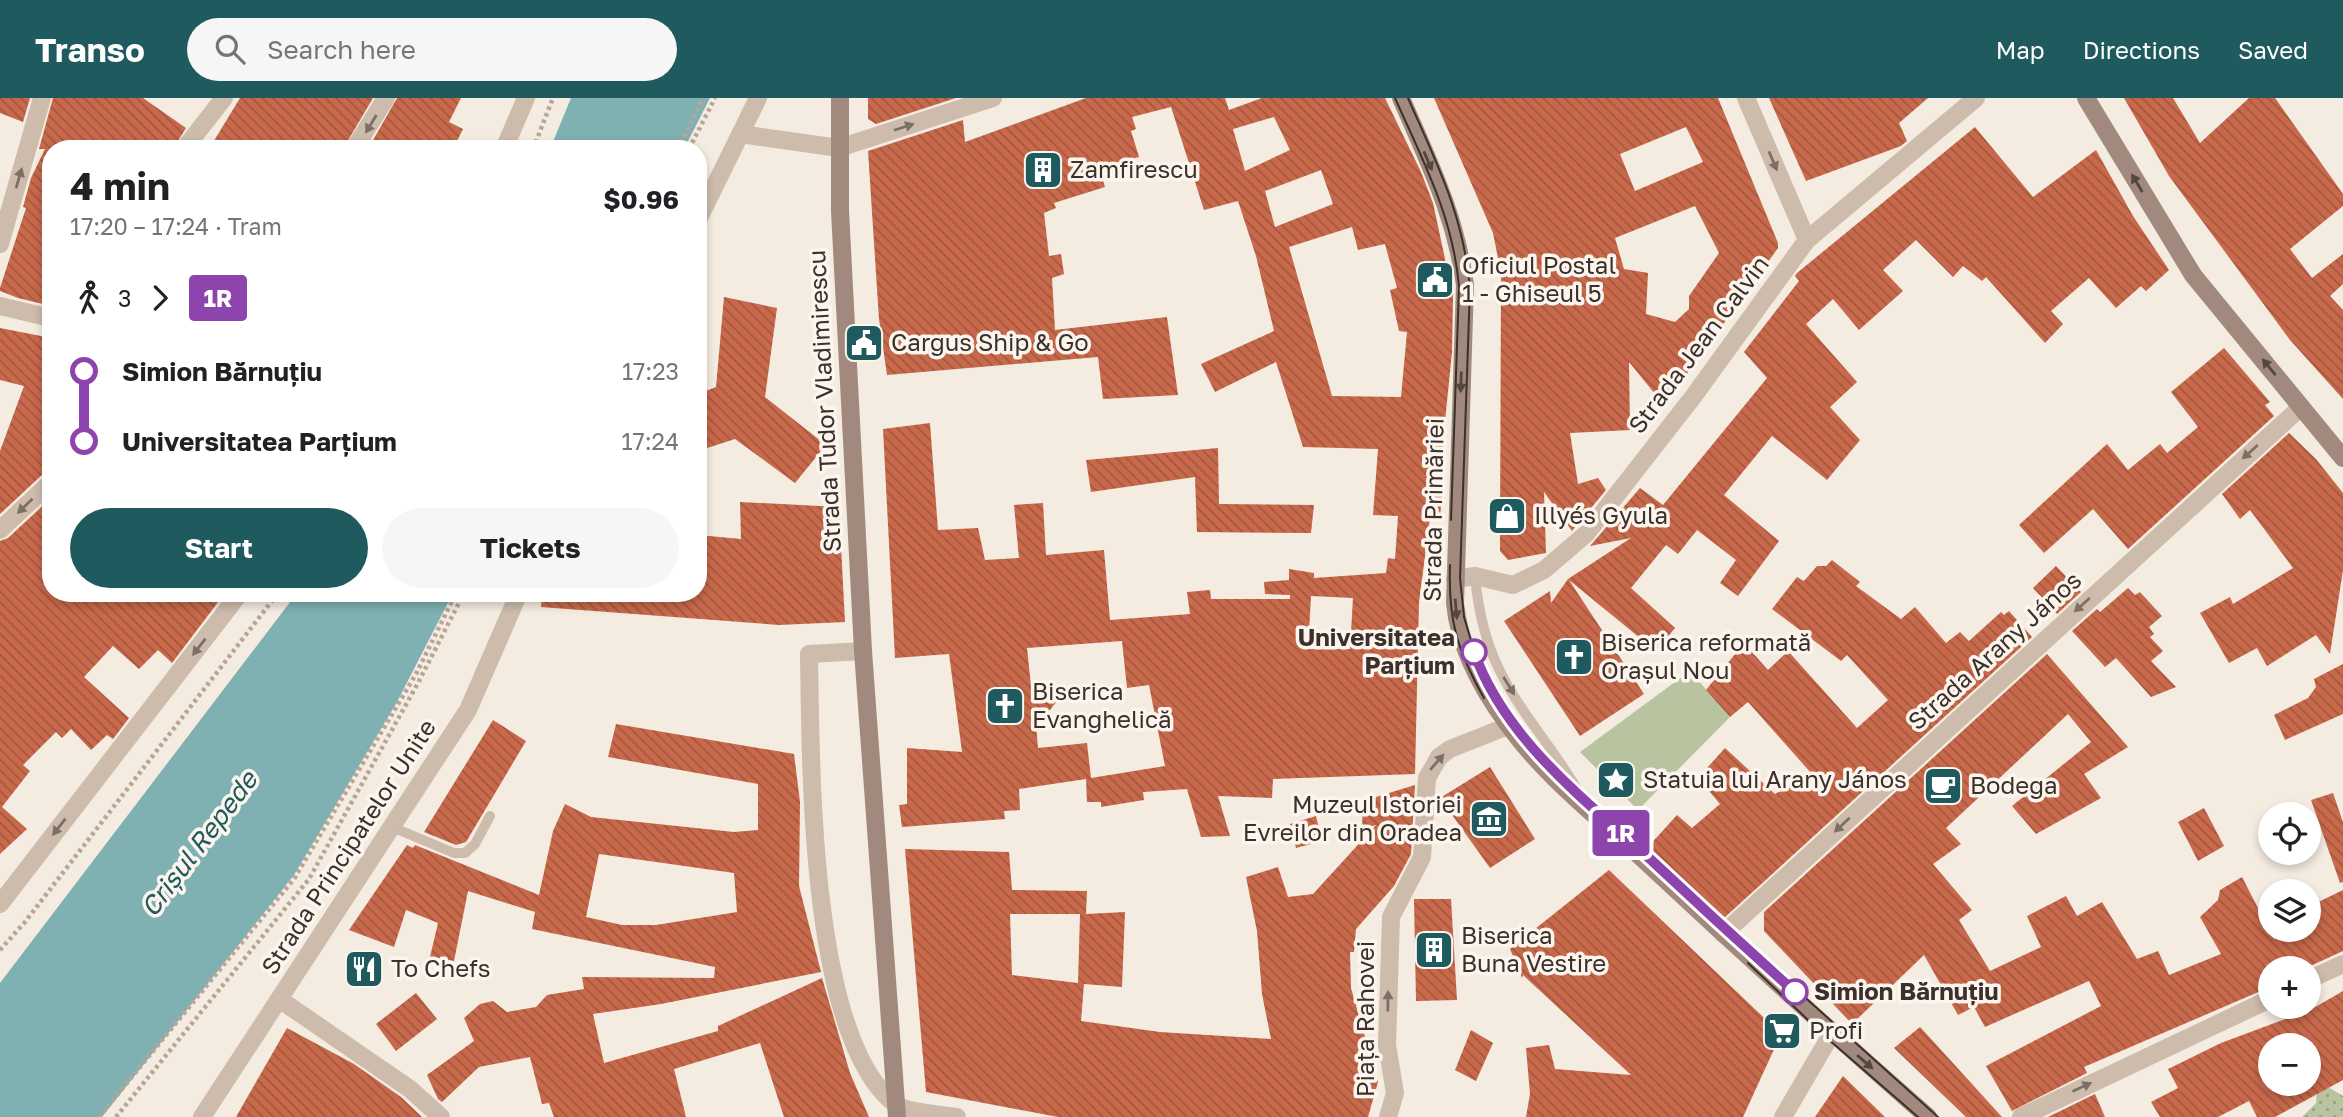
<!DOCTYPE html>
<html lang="en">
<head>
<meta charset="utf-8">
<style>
  body { margin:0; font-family:"Golos Text",sans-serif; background:#f6f6f6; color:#202124; height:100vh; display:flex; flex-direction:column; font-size:26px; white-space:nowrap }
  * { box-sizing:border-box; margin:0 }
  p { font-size:23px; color:#757577 }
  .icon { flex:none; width:38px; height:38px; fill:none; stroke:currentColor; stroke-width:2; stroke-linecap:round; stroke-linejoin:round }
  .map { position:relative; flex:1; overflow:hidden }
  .side { position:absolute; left:42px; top:42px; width:665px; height:462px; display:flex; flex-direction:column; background:#fff; border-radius:28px; box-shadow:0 4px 10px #0003 }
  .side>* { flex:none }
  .badge { padding:0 14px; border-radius:5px; font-size:24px; line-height:46px }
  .buttons { position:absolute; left:2258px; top:704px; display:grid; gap:14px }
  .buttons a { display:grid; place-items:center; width:63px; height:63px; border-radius:50%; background:#fff; box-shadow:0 4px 10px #0003; font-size:35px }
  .map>.badge { position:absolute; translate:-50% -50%; box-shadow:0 0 0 4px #fff }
  .legs { display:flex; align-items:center; gap:10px; height:77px; padding:0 28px; font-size:23px }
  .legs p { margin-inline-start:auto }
  .overview { display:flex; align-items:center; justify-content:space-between; height:119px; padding:0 28px }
  h1 { font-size:38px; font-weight:700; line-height:52px }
  .action { display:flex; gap:14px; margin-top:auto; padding:14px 28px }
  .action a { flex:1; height:80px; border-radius:42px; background:#1f5a5e; color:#fff; font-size:28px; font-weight:700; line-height:80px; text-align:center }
  .action a+a { background:#f6f6f6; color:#202124 }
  ul { padding:0 28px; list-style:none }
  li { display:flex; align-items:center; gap:24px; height:70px; font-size:26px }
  li i { display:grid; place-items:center; width:10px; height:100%; margin:0 9px; background:currentColor }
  li i::after { content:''; width:18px; height:18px; margin:-9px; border:5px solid; border-radius:50%; background:#fff }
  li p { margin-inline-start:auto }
  li:first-child i { background:linear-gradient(#0000 50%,currentColor 0) }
  li:last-child i { background:linear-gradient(currentColor 50%,#0000 0) }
  header { display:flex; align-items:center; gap:42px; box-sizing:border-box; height:98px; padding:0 35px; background:#1f5a5e; color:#fff }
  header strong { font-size:33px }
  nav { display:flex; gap:38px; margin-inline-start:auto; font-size:24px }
  .search { width:490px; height:63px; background:#f6f6f6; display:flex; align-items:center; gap:18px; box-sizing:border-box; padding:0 24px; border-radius:38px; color:#757577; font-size:26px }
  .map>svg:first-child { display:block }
  .grass { fill:url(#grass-dots) }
  .park { fill:#b8c4a0 }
  .water { fill:#7fb0b2 }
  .building { fill:url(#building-back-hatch); fill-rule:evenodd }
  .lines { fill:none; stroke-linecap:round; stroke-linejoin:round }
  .path { stroke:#b9a596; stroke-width:4.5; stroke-dasharray:3.5 3.5; stroke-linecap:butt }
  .lane { stroke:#cdbbac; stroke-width:10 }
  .street { stroke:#cdbbac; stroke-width:18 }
  .secondary { stroke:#a18a7d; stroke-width:18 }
  .tram { stroke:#3b302b; stroke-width:2 }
  .oneway { fill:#7d6f65 }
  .oneway2 { fill:#544640 }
  .line-1-casing { stroke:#fff; stroke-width:16 }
  .line-1 { stroke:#8e44ad; stroke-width:10 }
  .stop-1-dot { fill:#fff; stroke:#8e44ad; stroke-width:3.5 }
  .labels { text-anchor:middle; stroke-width:7; stroke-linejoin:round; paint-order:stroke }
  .poi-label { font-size:24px; fill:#3b302b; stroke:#fbf5ee; text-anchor:start }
  .street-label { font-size:24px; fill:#3b302b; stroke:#fbf5ee }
  .stop-label { font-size:24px; font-weight:bold; fill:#3b302b; stroke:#fbf5ee; text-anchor:end }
  .water-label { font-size:26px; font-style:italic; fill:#1f5a5e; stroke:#fbf5ee }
</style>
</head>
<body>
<header>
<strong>Transo</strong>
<div class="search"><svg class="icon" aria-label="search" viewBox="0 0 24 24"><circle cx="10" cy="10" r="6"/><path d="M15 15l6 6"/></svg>Search here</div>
<nav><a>Map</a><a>Directions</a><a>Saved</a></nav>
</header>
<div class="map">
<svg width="2343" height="1019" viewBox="0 0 2343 1019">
  <defs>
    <pattern id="grass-dots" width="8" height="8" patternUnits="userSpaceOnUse" patternTransform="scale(1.75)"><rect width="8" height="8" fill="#b8c4a0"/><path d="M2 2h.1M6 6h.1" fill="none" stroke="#97a083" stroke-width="1.8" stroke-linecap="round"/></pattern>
    <pattern id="building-back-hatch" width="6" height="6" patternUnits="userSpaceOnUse" patternTransform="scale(1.75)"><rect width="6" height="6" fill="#c8694b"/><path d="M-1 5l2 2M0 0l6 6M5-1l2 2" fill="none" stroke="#a4573f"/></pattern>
  </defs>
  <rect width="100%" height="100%" fill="#f4ebe1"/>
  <path class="grass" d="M2318,983L2343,998V1019H2302L2316,1005Z"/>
  <path class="park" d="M1690,573L1730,619L1638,712L1580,654Z"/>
  <path class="water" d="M571,0H710L684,51H550Z
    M297,495H453L397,604L294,777L102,1019H0V885Z"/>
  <path class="building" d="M0,0H30L23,24L0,15Z
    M53,0H143L186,30L173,51H51V208L18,200L0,193V190L26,110L23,109L31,80L45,51H39Z
    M240,0H373L343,51H209Z
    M397,0H461L449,24L463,31L453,51H368Z
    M868,0H956L876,26L868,21Z
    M1086,0H1225L1229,12L1262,0H1385L1421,74L1433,105L1453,198L1452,254L1441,363H1444L1440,421L1430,420L1419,504L1415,676L1273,681L1272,700L1218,698L1230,738L1201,739L1187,691L1143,694L1144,702L1101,709V704H1087L1086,681L1019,691L1020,712L1004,713L1005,721L902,729L899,707L907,706V650L962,654L949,556L895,560L883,331L930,325L938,432L978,430L985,462L1019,460L1014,407L1043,405L1046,457L1104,452L1110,522L1190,516L1187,494L1210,492L1211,501H1290V497L1265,496L1264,484L1289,482V471L1314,475V480L1386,475L1388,460L1395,461L1398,418L1373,417L1378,351L1303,349L1276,264L1215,294L1201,266L1274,233L1256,158L1238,103L1204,112L1171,9L1132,19L1136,31L1131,33L1139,59L1099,70L1105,89L1054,105L1056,110L1044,115L1049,158L1061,156L1064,176L1052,180L1055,232L1167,219L1178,297L1103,301L1098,259L887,277L879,221L868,53L963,22L965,44ZM1274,19L1290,52L1245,73L1233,31ZM1321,72L1333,106L1275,129L1265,93ZM1352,129L1358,152L1385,146L1397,190L1390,192L1399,233L1407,234L1401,299L1332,298L1289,149ZM1311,498L1353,500L1350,551H1308ZM1122,543L1127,590L1149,587L1165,668L1091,680L1087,645L1038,650L1035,614L1050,612L1057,603L1053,589L1046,586L1031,588L1027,550Z
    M1434,0H1718L1778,145V150L1735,210L1664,307L1629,264L1630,332L1570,335L1578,386L1598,380L1606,392L1572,433L1544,394L1546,455L1508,462L1500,453L1501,175L1493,135ZM1686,29L1703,64L1635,93L1620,56ZM1695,108L1719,155L1689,198V211L1675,224L1646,216L1648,175L1624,171L1615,140Z
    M1769,0H1928L1899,25L1907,43L1901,48L1806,83Z
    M2124,0H2173L2200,45L2249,0H2275L2343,96V108L2290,151L2312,180L2343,156V186L2330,198L2343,212V301L2290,242L2169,78Z
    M1975,29L2033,99L2096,52L2133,118L2169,172L2146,193L2141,188L2116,210L2089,180L2051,213L2063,226L2045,245L1986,179L1982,183L1963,168L1953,179L1916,142L1883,172L1903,193L1859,232L1833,201L1806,226L1857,284L1830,309L1860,342L1827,382L1772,338L1724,397L1779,443L1738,498L1720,485L1736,462L1697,432L1678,456L1666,447L1631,490L1675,530L1656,553L1569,482L1644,596L1580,638L1504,523L1550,493L1551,505L1568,481L1631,440L1590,448L1640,390L1663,407L1767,280L1744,254L1799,183L1795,178L1797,175Z
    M724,199L777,210L765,299L826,347L795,385L735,341L698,353V296L716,289Z
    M0,230L51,240V373L43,376L0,416V353L24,288L0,282Z
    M2224,250L2270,304L2265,307L2274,318L2128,451L2093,411L2044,455L2019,427L2107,346L2128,372L2160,346L2167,355L2198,329L2171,294Z
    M2289,335L2316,361L2343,395V472L2330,556L2316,537L2267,568L2257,550L2229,565L2200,515L2230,499L2233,506L2293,470L2250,412L2240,421L2222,396Z
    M1218,350L1219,406L1314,407L1311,435L1197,434L1195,379L1091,394L1086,362Z
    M51,400V495H225L172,565L158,552L139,571L113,548L84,579L129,620L113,641L107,637L91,652L71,631L62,640L56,634L23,667L30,673L2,709L27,731L0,756V443L8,440Z
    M740,404L839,409L845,524L779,527L541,509L542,495H698V437L741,441Z
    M1832,462L1860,484L1856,488L1901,521L1915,509L1946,545L1960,534L1969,543L2001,514L2004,517L2009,513L2032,539L1724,820L1648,749L1677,717L1692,730L1720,706L1698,680L1725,650L1775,696L1811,675L1748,604L1730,619L1706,592L1744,545L1768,572L1788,553L1857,630L1888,602L1847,557L1841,563L1772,511L1797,479L1804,483L1817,468H1826Z
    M2056,468L2081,494L2057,516L2033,490Z
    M2128,490L2135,497L2140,494L2162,518L2149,529L2154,536L2150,539L2163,553L2151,563L2176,589L2151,599L2116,560L2105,569L2072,533L2097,511L2100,514Z
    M2047,556L2128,649L2084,676L2101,700L2036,736L2012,708L2091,644L2068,616L1946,730L1961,746L1933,766L1972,812L1959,822L1990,873L2041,849L2027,818L2066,798L2077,818L2102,804L2137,861L2158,853L2169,877L2221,856L2200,819L2218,802L2220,792L2242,779L2274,841L2308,831V809L2343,792V853L2306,870H2270V889L2084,969L2087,975L2012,1013L1986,968L2101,908L2089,883L1985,929L1974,909L1958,917L1924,857L1852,926L1764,833V814Z
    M2343,566V616L2285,642L2274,617L2308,600L2316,589L2314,581Z
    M493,622L526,643L466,744L456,747L424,734Z
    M616,626L794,656L800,704L799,788L821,874L661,906L593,916L604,965L718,933V928L822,880L850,975L869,1019H784L760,945L674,971L686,1019H554L549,1005L542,1006L530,959L479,969L442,1004L438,1001L427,977L474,943L464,920L480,906L493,903L507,914L536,909L547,897L584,891L582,879L714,880L715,869L532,831L535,814L468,793L454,863L430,859L438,825L406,812L394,849L349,832L407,747L413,750L415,747L539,797L553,733L565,706L591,719L734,734L758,732V686L608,659ZM599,756L734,775L737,814L656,827H622L586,819Z
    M1490,669L1535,741L1490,770L1440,700Z
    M1415,687L1411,756L1394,788L1356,831L1354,854H1350L1351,890L1378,984L1368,1019H1058L926,994L905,751L1009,754L1012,792L1087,793L1086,816L1125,814L1122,889L1084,886L1081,923L1160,934L1271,941L1262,896L1257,833L1246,779L1278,769L1288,799L1313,796L1376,727L1362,731L1363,703ZM1010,816H1086H1080L1078,885L1012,877Z
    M2333,695L2343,724V784L2340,785L2311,702Z
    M2204,710L2224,748L2198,763L2178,724Z
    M1316,718L1322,743L1296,750L1290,726Z
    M1609,772L1781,936L1743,1019H1526L1530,996L1526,950L1549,947L1555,971L1631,977L1523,877L1522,880L1510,851Z
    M1414,801H1451L1457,902L1416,903Z
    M2343,893V982L2275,1019H2257L2249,1003L2218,1019H2160L2151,1004L2178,990L2168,971L2221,945L2312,911ZM2270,947H2308V985H2270Z
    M416,895L437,921L396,953L376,926Z
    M1920,929L1932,942L2002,1019H1966L1894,950Z
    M287,930L354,966L401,999L422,1019H236Z
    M1471,932L1493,945L1476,983L1455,972Z
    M1843,978L1885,1019H1815Z
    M2095,996L2105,1019H2048Z"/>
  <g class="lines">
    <path class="path" d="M533,51L553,0
      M678,51L703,0
      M689,51L715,0
      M0,852L25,824L278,495
      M99,1019L294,781L416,576L456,495
      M116,1019L309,781L418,585L464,495"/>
    <path class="lane" d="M1475,478C1478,510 1484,541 1499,571C1521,617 1557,654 1581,698
      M392,729L454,755H465L475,746L490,718"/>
    <path class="street" d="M1746,0L1807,142
      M740,36L839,50L993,0
      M184,51L224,0
      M354,51L386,0
      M504,51L526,0
      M698,122L758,0
      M0,146L42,0
      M0,208L51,220
      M0,432L51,384
      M1455,481L1475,478L1513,487L1544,472L1586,436L1693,299L1807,142L1976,0
      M863,553L809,556C811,661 808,938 895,1006C905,1014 944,1017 957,1019
      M0,806L240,495
      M1723,836L2301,309
      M2308,882L2343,866
      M279,901L410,991L441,1019
      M202,1019L468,612L519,495
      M1388,1019L1395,995L1387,947L1391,819L1422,759L1427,680L1439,659L1450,651L1508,628
      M1783,1019L1832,935
      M2021,1019L2270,901"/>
    <path class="secondary" d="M840,0V113L863,553L897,1019
      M1401,0C1429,65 1455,115 1465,187L1455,505C1459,548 1482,591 1507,625C1543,676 1596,717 1642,760C1736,848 1831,934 1928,1019
      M2086,0L2193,177L2343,360"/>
    <path class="tram" d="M1395,0C1423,63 1453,118 1459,189L1451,422
      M1408,0C1437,66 1463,116 1470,189L1460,480L1464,519L1479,569L1499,607L1526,643L1581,698L1938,1019
      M1450,467C1448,522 1457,552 1484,600
      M1748,865L1828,941L1918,1019"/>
  </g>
  <defs><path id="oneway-solid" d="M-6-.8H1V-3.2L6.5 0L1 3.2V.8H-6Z" transform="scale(1.75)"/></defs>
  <g class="oneway">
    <use href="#oneway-solid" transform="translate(371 26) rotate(121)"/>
    <use href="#oneway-solid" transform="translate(904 29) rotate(-18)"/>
    <use href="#oneway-solid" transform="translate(1773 63) rotate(67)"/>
    <use href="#oneway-solid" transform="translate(19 80) rotate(-74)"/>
    <use href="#oneway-solid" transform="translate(2250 354) rotate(138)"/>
    <use href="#oneway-solid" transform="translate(25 408) rotate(136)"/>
    <use href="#oneway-solid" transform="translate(2082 507) rotate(138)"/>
    <use href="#oneway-solid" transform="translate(199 549) rotate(128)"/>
    <use href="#oneway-solid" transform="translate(1509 588) rotate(58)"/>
    <use href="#oneway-solid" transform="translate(1437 664) rotate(-49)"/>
    <use href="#oneway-solid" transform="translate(1842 727) rotate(137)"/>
    <use href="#oneway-solid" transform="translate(59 729) rotate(128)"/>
    <use href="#oneway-solid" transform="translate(1388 903) rotate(-89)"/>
    <use href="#oneway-solid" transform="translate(2082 989) rotate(-25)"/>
  </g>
  <g class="oneway2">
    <use href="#oneway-solid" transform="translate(1428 63) rotate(67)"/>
    <use href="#oneway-solid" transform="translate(2137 85) rotate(-121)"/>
    <use href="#oneway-solid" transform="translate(2269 269) rotate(-129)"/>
    <use href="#oneway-solid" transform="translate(1461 284) rotate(92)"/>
    <use href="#oneway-solid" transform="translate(1456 511) rotate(85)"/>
    <use href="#oneway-solid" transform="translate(1865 964) rotate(41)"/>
  </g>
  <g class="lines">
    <g class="line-1-casing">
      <path id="line-1" d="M1474,554C1505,641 1583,700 1649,760C1697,805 1746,850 1795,894"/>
    </g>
    <use href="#line-1" class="line-1"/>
  </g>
  <defs>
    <g id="building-square" transform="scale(2.0125)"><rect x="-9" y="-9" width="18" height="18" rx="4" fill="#1f5a5e" stroke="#fbf5ee"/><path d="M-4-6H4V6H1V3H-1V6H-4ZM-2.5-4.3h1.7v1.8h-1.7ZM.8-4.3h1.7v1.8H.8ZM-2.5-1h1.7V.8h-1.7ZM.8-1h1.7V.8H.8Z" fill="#fff"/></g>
    <g id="civic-square" transform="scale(2.0125)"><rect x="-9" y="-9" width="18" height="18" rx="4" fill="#1f5a5e" stroke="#fbf5ee"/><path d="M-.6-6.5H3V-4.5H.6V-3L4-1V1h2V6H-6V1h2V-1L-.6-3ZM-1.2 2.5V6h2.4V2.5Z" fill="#fff"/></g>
    <g id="shop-square" transform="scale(2.0125)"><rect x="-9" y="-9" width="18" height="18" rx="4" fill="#1f5a5e" stroke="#fbf5ee"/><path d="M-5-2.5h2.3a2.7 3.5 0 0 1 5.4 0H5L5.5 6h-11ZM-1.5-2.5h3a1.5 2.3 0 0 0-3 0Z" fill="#fff"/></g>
    <g id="church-square" transform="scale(2.0125)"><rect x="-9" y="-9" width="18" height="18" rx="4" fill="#1f5a5e" stroke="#fbf5ee"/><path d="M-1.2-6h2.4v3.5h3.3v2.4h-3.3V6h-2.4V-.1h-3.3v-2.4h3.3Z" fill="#fff"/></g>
    <g id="sight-square" transform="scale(2.0125)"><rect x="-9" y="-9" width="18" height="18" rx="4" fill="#1f5a5e" stroke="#fbf5ee"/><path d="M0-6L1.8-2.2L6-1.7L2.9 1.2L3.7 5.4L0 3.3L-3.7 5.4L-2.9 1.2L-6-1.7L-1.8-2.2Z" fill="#fff"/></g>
    <g id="cafe-square" transform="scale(2.0125)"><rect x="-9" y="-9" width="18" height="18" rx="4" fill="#1f5a5e" stroke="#fbf5ee"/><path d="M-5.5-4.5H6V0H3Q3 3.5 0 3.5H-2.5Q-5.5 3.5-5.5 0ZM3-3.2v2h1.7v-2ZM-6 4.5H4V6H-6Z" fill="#fff"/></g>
    <g id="museum-square" transform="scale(2.0125)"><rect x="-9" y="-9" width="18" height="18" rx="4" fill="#1f5a5e" stroke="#fbf5ee"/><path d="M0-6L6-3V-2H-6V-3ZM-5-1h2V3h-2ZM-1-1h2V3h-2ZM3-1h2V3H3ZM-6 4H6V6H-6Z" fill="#fff"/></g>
    <g id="restaurant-square" transform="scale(2.0125)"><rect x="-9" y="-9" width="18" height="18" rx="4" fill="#1f5a5e" stroke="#fbf5ee"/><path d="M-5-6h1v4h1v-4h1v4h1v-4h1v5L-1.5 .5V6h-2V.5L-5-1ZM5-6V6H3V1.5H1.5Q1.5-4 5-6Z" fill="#fff"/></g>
    <g id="supermarket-square" transform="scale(2.0125)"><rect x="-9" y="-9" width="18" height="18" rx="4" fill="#1f5a5e" stroke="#fbf5ee"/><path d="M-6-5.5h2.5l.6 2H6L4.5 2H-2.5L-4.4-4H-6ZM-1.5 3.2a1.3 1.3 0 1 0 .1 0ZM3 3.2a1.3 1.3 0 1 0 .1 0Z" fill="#fff"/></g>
  </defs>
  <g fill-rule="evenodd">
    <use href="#building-square" x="1043" y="72"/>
    <use href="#civic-square" x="1435" y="182"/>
    <use href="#civic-square" x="864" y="245"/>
    <use href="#shop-square" x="1507" y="418"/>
    <use href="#church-square" x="1574" y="559"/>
    <use href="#church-square" x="1005" y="608"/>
    <use href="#sight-square" x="1616" y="682"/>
    <use href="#cafe-square" x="1943" y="688"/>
    <use href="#museum-square" x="1489" y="721"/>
    <use href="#building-square" x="1434" y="852"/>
    <use href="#restaurant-square" x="364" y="871"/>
    <use href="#supermarket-square" x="1782" y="933"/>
  </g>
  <g class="stop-1-dot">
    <circle cx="1474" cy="554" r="12"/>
    <circle cx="1795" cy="894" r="12"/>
  </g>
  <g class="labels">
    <g class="poi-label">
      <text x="1070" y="80">Zamfirescu</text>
      <text x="1462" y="176">Oficiul Postal<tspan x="1462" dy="28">1 - Ghiseul 5</tspan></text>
      <text x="891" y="253">Cargus Ship &amp; Go</text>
      <text x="1534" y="426">Illyés Gyula</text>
      <text x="1601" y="553">Biserica reformată<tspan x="1601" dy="28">Orașul Nou</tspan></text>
      <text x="1032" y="602">Biserica<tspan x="1032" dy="28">Evanghelică</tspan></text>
      <text x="1643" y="690">Statuia lui Arany János</text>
      <text x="1970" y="696">Bodega</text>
      <text x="1462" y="715" text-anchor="end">Muzeul Istoriei<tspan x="1462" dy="28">Evreilor din Oradea</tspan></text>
      <text x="1461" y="846">Biserica<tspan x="1461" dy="28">Buna Vestire</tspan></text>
      <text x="391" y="879">To Chefs</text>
      <text x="1809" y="941">Profi</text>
    </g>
    <g class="street-label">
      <text transform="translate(1699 247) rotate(-53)" y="8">Strada Jean Calvin</text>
      <text transform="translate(825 303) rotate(-93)" y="8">Strada Tudor Vladimirescu</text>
      <text transform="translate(1434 412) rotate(-89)" y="8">Strada Primăriei</text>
      <text transform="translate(1995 553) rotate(-42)" y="8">Strada Arany János</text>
      <text transform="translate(349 749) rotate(-57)" y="8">Strada Principatelor Unite</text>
      <text transform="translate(1366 921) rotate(-90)" y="8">Piața Rahovei</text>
    </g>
    <g class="stop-label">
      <text x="1455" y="548">Universitatea<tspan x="1455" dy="28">Parțium</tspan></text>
      <text x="1814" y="902" text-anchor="start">Simion Bărnuțiu</text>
    </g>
    <g class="water-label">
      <text transform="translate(199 746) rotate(-53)" y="9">Crișul Repede</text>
    </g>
  </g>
</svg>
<div class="buttons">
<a><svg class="icon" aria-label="locate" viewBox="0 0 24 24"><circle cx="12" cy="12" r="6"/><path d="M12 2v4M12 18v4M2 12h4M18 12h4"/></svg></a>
<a><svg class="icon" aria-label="layers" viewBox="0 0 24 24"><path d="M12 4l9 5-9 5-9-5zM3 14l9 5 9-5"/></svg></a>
<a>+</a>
<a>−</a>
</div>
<b class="badge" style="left:1621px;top:735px;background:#8e44ad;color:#fff">1R</b>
<section class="side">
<div class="overview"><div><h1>4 min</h1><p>17:20 – 17:24 · Tram</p></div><b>$0.96</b></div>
<div class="legs"><svg class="icon" aria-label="walk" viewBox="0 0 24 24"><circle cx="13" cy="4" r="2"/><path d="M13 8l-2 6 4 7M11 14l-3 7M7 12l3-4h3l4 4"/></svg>3<svg class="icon" aria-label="forward" viewBox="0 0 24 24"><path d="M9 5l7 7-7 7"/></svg><b class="badge" style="background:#8e44ad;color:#fff">1R</b></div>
<ul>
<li><i style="color:#8e44ad"></i><b>Simion Bărnuțiu</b><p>17:23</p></li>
<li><i style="color:#8e44ad"></i><b>Universitatea Parțium</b><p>17:24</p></li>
</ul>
<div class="action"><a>Start</a><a>Tickets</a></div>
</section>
</div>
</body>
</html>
